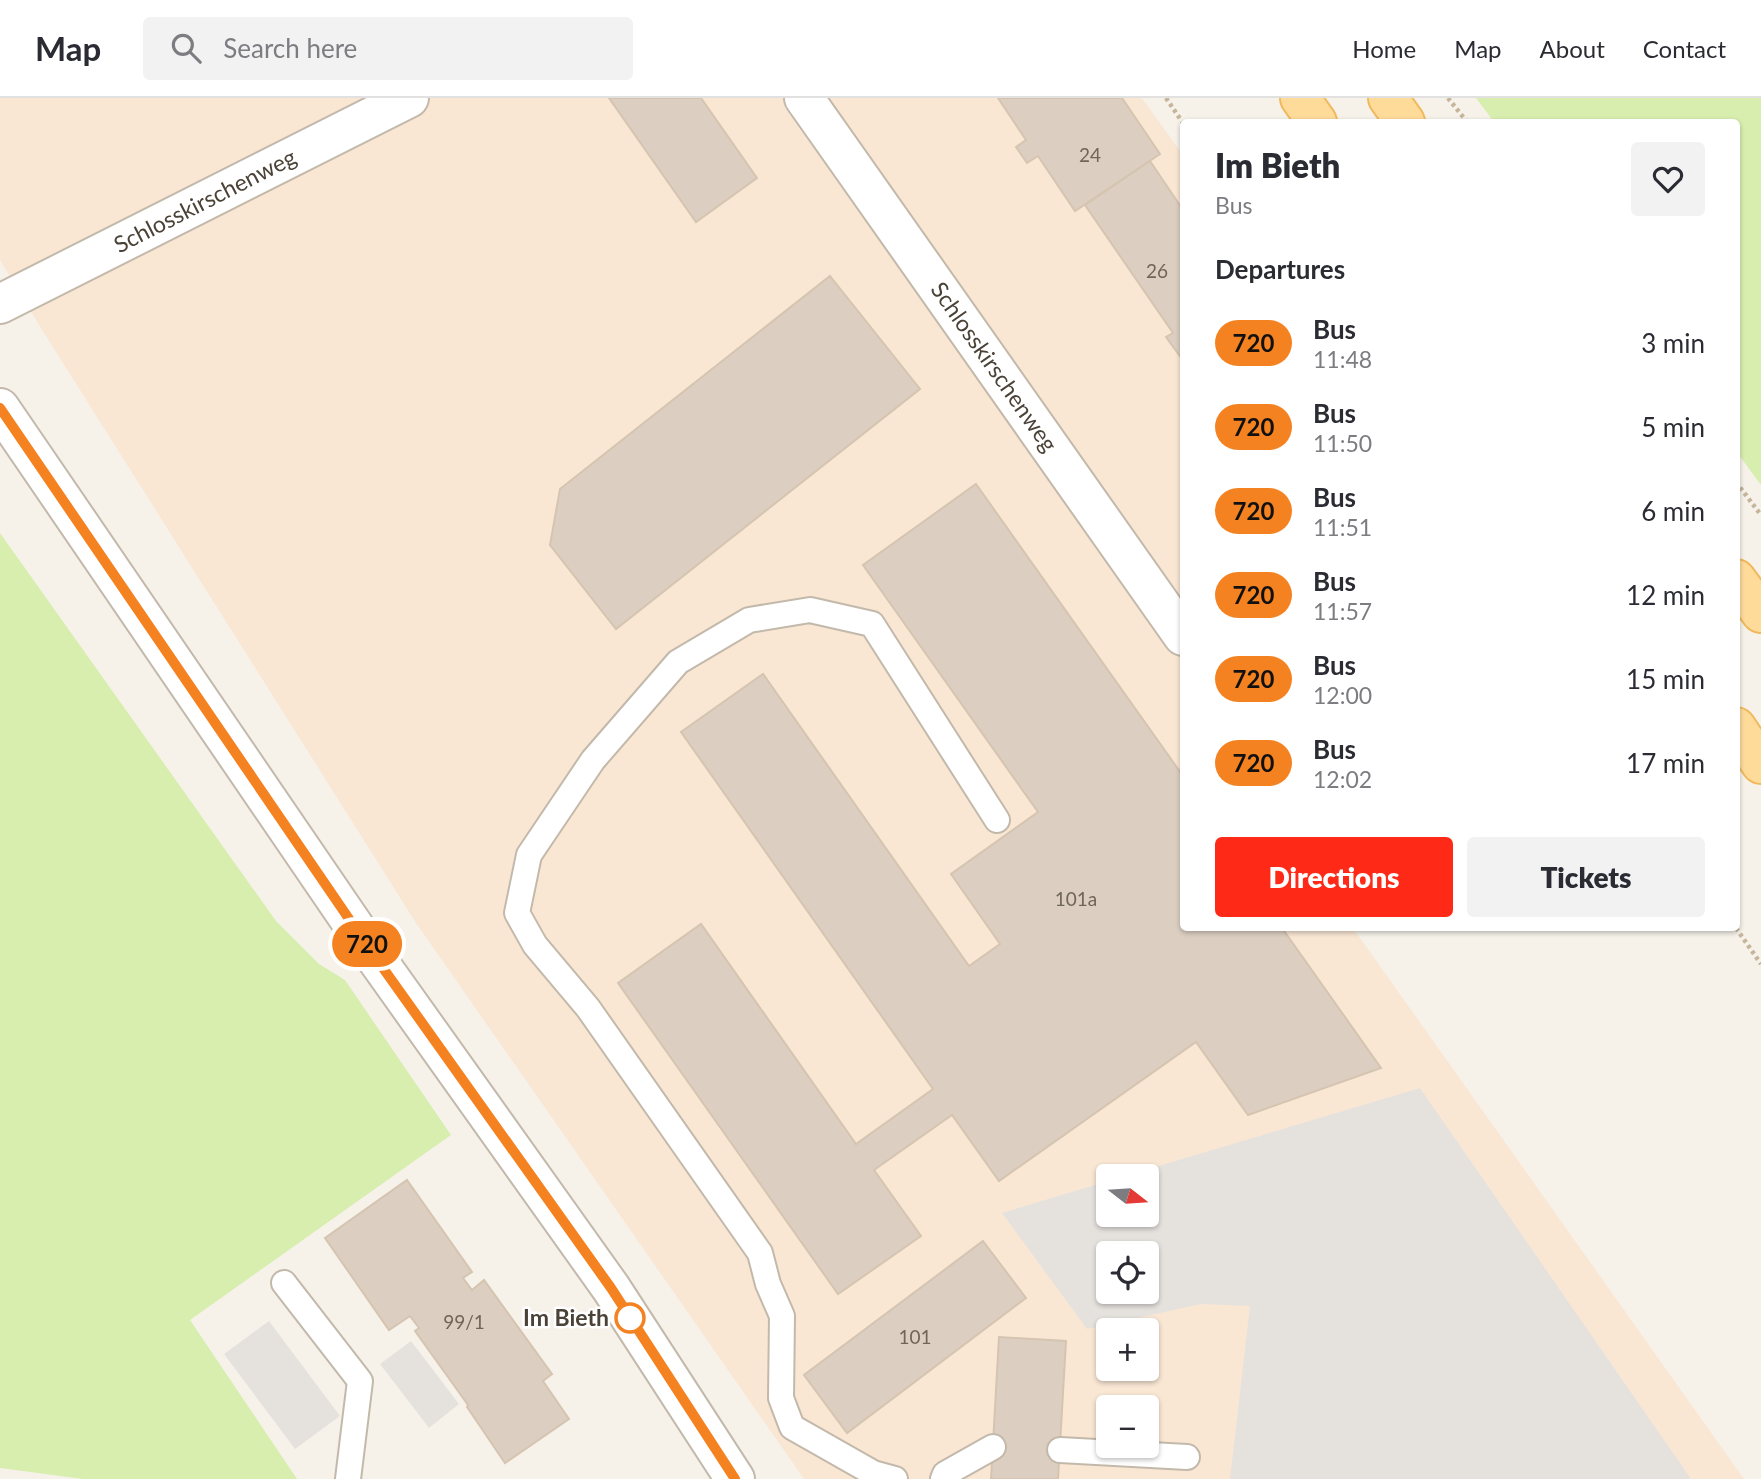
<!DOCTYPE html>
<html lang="en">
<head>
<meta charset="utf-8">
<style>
  body { margin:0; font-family:Lato,sans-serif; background:#f2f2f3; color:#2b2b33; height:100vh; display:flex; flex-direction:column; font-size:26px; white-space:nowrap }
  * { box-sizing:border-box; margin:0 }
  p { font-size:23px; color:#7c7c81 }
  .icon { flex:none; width:38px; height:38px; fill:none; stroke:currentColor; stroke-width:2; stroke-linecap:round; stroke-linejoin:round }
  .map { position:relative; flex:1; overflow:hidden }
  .drawer { position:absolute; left:1180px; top:21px; width:560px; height:812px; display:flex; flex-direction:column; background:#fff; border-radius:7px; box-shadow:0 2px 5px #0004 }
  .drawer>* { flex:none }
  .badge { padding:0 14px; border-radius:23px; font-size:24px; line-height:46px }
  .needle { width:46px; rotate:107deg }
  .buttons { position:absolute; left:1096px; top:1066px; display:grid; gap:14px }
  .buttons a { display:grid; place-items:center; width:63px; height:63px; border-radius:7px; background:#fff; box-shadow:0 2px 5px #0004; font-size:35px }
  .map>.badge { position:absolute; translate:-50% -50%; box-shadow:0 0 0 4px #fff }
  h2 { padding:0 35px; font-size:26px; line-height:63px }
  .round { display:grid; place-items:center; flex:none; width:74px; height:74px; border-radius:7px; background:#f2f2f3 }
  .head { display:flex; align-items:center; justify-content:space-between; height:119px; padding:0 35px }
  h1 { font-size:33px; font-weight:800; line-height:52px }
  .cta { display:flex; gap:14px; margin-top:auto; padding:14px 35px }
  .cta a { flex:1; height:80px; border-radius:7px; background:#ff2918; color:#fff; font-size:28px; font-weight:800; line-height:80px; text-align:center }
  .cta a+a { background:#f2f2f3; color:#2b2b33 }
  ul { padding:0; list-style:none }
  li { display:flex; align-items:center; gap:21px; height:84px; padding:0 35px }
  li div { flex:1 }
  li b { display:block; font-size:26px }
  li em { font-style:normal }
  li .badge { min-width:77px; font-weight:700; text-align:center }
  header { display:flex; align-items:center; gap:42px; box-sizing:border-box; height:98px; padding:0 35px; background:#fff; border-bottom:2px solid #e1e1e2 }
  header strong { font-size:33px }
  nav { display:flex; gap:38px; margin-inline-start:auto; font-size:24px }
  .search { width:490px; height:63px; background:#f2f2f3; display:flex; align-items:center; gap:18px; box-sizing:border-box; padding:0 24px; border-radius:7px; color:#7c7c81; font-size:26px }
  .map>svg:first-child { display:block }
  .commercial { fill:#f9e7d4; fill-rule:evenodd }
  .green { fill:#d7eeaf }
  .parking { fill:#e5e2de; fill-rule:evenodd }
  .building { fill:#dccfc1; stroke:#d5c4b0; stroke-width:2 }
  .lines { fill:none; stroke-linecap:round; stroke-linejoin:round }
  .service-casing { stroke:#c3b9ab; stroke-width:28 }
  .minor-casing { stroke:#c3b9ab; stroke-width:42 }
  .primary-casing { stroke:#f0b95e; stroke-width:42 }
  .path { stroke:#c6b49b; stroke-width:4.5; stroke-dasharray:3.5 3.5; stroke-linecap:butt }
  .service { stroke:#fff; stroke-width:24 }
  .minor { stroke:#fff; stroke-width:38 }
  .primary { stroke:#ffdb9a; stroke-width:38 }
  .line-casing { stroke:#fff; stroke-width:16 }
  .line { stroke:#f58220; stroke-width:10 }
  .stop-dot { fill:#fff; stroke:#f58220; stroke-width:3.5 }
  .labels { text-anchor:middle; stroke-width:5; stroke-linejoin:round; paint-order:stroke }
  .number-label { font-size:19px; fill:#6f655a }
  .street-label { font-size:23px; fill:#4b4237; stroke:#fff }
  .stop-label { font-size:23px; font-weight:bold; fill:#4b4237; stroke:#fff; text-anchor:end }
</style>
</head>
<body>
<header>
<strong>Map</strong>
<div class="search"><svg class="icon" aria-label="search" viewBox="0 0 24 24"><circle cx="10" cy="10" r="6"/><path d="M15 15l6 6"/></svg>Search here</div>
<nav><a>Home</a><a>Map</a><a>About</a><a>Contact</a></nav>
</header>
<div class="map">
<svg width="1761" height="1381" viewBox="0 0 1761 1381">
  <rect width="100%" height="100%" fill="#f6f2ea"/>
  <path class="commercial" d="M0,0H1142L1183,57V830H1353L1744,1381H804L416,825L44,235L0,162ZM1108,1078H1146V1116H1108ZM1108,1155H1146V1194H1108ZM1108,1232H1146V1270H1108ZM1108,1309H1146V1348H1108Z"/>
  <path class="green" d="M1476,0H1761V387L1736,353V24H1494Z
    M0,435L276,823L319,866L345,882L451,1037L190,1222L297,1381H83L0,1370Z"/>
  <path class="parking" d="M1420,990L1691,1381H1230L1250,1208L1201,1206L1087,1231L1002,1115L1108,1083V1116H1146V1078H1125ZM1108,1155H1146V1194H1108Z
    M269,1223L340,1318L295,1351L224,1256Z
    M411,1243L459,1306L429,1330L380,1266Z"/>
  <path class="building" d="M609,0H701L757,80L696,124Z
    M998,0H1122L1160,56L1075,113L1038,58L1027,65L1016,49L1026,42Z
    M1150,63L1183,112L1182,261L1166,239L1173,235L1085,107Z
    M830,178L920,291L616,531L550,447L560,391Z
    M976,386L1183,678V830H1282L1381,970L1248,1017L1196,944L999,1083L952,1017L874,1072L921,1138L838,1196L618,885L701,826L856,1046L933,991L681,634L763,576L969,868L1000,846L951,776L1038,714L863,467Z
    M407,1082L472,1174L463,1180L472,1192L484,1182L552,1276L543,1283L569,1321L505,1365L467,1309L468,1307L415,1233L419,1230L410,1218L389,1232L325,1140Z
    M983,1143L1026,1200L847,1335L804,1277Z
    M999,1239L1066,1243L1058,1381H991Z"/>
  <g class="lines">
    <g class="service-casing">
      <path id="service" d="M284,1185L360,1283L348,1381
        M1060,1352L1187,1359
        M895,1381L873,1375L792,1329L781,1300L782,1218L768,1186L760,1155L588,910L535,847L517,815L529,757L593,662L678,564L749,522L810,512L872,526L997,722
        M943,1381L945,1376L993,1349"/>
    </g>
    <g class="minor-casing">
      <path id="minor" d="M804,0L1183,538
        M0,206L409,0
        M0,310L373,856L611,1190L735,1381"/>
    </g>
    <g class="primary-casing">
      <path id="primary" d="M1300,0L1317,24
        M1388,0L1405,24
        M1736,481L1761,515
        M1736,629L1761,666"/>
    </g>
    <path class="path" d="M1166,0L1183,25
      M1448,0L1467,24
      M1736,384L1761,417
      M1736,830L1761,866"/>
    <use href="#service" class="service"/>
    <use href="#minor" class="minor"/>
    <use href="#primary" class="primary"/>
  </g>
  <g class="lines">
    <g class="line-casing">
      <path id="line" d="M0,310L373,856L611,1190L735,1381"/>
    </g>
    <use href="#line" class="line"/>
  </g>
  <circle class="stop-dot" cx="630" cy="1220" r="14"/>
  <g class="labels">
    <g class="number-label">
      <text x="1090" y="64">24</text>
      <text x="1157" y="180">26</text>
      <text x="1076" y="808">101a</text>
      <text x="464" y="1231">99/1</text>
      <text x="915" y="1246">101</text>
    </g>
    <g class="street-label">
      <text transform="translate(205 103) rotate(-27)" y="8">Schlosskirschenweg</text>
      <text transform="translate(994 269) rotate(55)" y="8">Schlosskirschenweg</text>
    </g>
    <g class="stop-label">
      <text x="609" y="1228">Im Bieth</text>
    </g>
  </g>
</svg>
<div class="buttons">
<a><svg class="needle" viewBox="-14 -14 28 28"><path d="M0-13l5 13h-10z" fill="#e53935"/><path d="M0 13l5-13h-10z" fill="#7c7c81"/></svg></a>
<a><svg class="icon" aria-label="locate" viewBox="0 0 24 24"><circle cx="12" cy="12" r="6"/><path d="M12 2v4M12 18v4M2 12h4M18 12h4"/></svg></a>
<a>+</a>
<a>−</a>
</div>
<b class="badge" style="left:367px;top:846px;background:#f58220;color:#111">720</b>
<section class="drawer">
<div class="head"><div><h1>Im Bieth</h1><p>Bus</p></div><a class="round"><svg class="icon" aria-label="heart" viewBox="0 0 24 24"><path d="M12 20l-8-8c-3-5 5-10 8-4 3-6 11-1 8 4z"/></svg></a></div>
<h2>Departures</h2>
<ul>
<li><span class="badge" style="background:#f58220;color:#111">720</span><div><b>Bus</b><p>11:48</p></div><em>3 min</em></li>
<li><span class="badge" style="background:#f58220;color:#111">720</span><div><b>Bus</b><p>11:50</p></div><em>5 min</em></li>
<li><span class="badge" style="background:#f58220;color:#111">720</span><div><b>Bus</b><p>11:51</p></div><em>6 min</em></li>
<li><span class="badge" style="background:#f58220;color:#111">720</span><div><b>Bus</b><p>11:57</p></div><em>12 min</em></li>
<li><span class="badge" style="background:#f58220;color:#111">720</span><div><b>Bus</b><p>12:00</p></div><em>15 min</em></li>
<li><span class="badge" style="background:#f58220;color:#111">720</span><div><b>Bus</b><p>12:02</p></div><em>17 min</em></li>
</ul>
<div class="cta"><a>Directions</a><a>Tickets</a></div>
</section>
</div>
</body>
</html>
